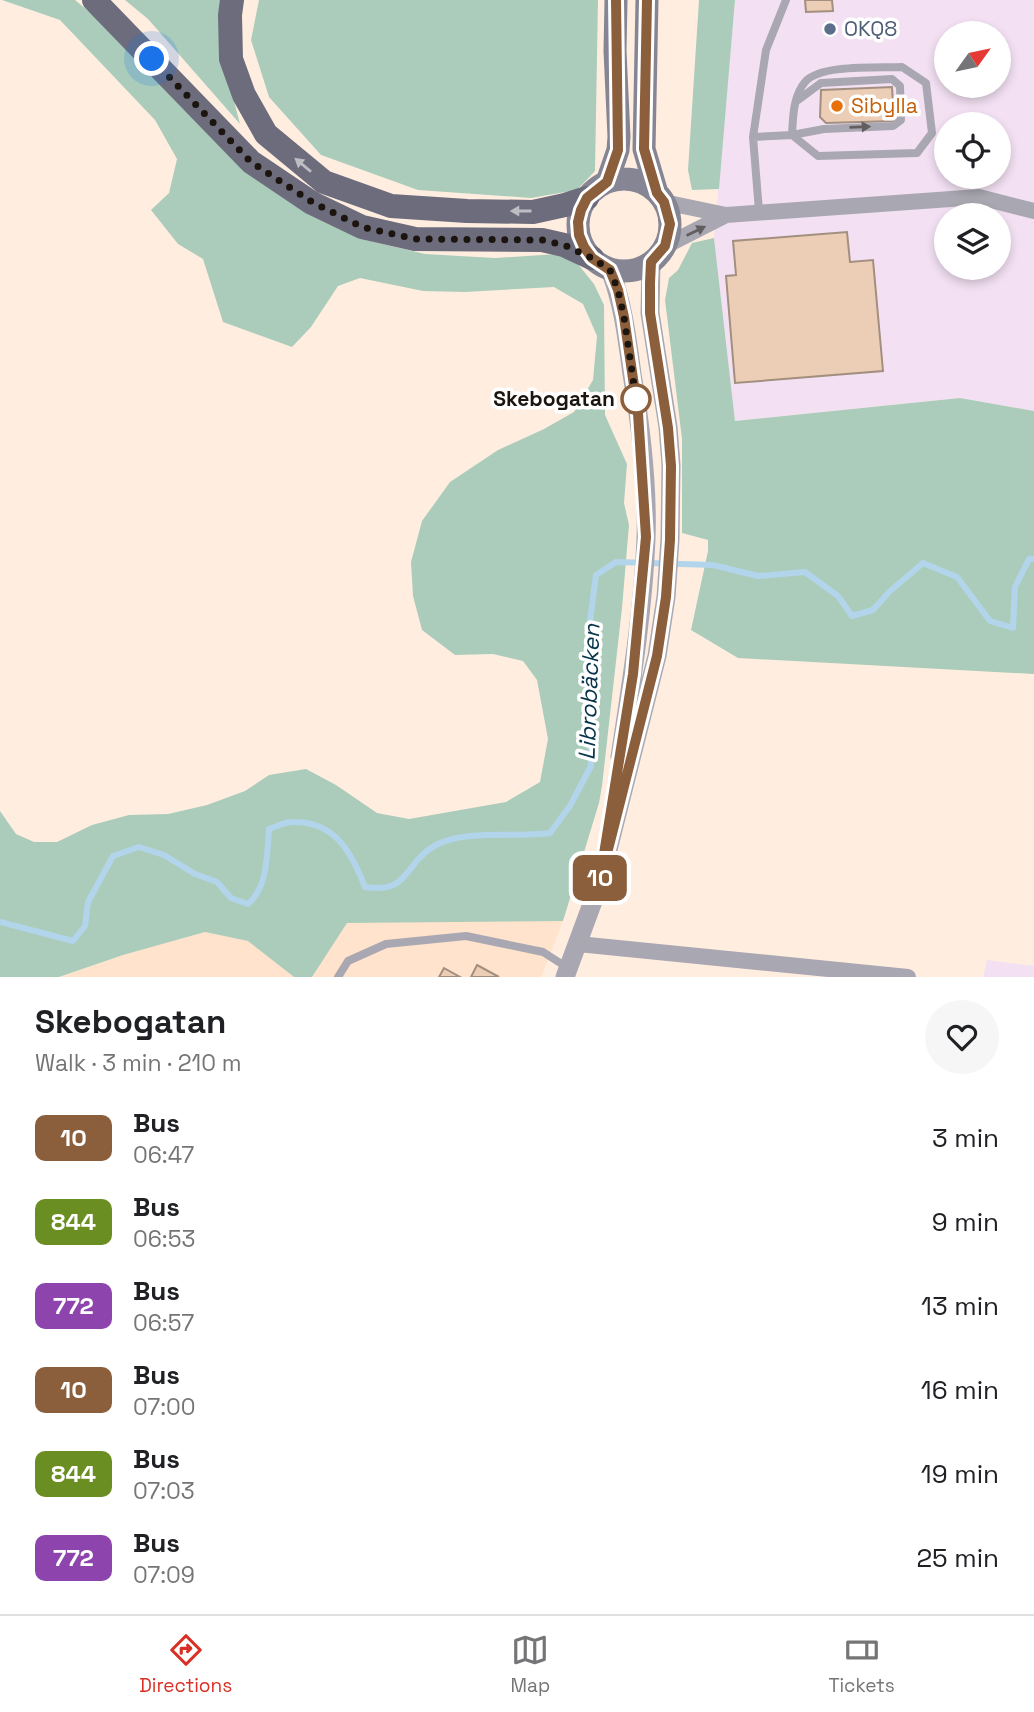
<!DOCTYPE html>
<html lang="en">
<head>
<meta charset="utf-8">
<style>
  body { margin:0; font-family:"Space Grotesk",sans-serif; background:#f6f6f6; color:#202124; height:100vh; display:flex; flex-direction:column; font-size:26px; white-space:nowrap }
  * { box-sizing:border-box; margin:0 }
  p { font-size:23px; color:#757577 }
  .icon { flex:none; width:38px; height:38px; fill:none; stroke:currentColor; stroke-width:2; stroke-linecap:round; stroke-linejoin:round }
  .map { position:relative; height:977px; overflow:hidden }
  .drawer { display:flex; flex-direction:column; background:#fff; flex:1 }
  .drawer>* { flex:none }
  .badge { padding:0 14px; border-radius:10px; font-size:24px; line-height:46px }
  .needle { width:46px; rotate:57deg }
  .tools { position:absolute; left:934px; top:21px; display:grid; gap:14px }
  .tools a { display:grid; place-items:center; width:77px; height:77px; border-radius:50%; background:#fff; box-shadow:0 4px 10px #0003; font-size:35px }
  .you { position:absolute; width:35px; height:35px; margin:-18px; border:5px solid #fff; border-radius:50%; background:#1a73e8; box-shadow:0 0 0 10px #1a73e833 }
  .map>.badge { position:absolute; translate:-50% -50%; box-shadow:0 0 0 4px #fff }
  .round { display:grid; place-items:center; flex:none; width:74px; height:74px; border-radius:37px; background:#f6f6f6 }
  .summary { display:flex; align-items:center; justify-content:space-between; height:119px; padding:0 35px }
  h1 { font-size:33px; font-weight:700; line-height:52px }
  ul { padding:0; list-style:none }
  li { display:flex; align-items:center; gap:21px; height:84px; padding:0 35px }
  li div { flex:1 }
  li b { display:block; font-size:26px }
  li em { font-style:normal }
  li .badge { min-width:77px; font-weight:700; text-align:center }
  .dock { display:flex; justify-content:space-around; align-items:center; height:98px; border-top:2px solid #e0e0e0; background:#fff; font-size:19px; color:#757577 }
  .dock a { display:grid; justify-items:center; gap:4px }
  .dock .active { color:#d93025 }
  .map>svg:first-child { display:block }
  .built { fill:#ffe3cd }
  .industrial { fill:#f3e1f3; fill-rule:evenodd }
  .green { fill:#abccbb }
  .lines { fill:none; stroke-linecap:round; stroke-linejoin:round }
  .stream { stroke:#b3d5eb; stroke-width:6 }
  .building { fill:#eccdb5; stroke:#a28f7f; stroke-width:2 }
  .service { stroke:#a9a8b2; stroke-width:8 }
  .minor { stroke:#a9a8b2; stroke-width:16 }
  .tertiary { stroke:#a9a8b2; stroke-width:19 }
  .secondary { stroke:#868594; stroke-width:23 }
  .primary { stroke:#6d6c7d; stroke-width:24 }
  .oneway { fill:#625e60 }
  .oneway2 { fill:#bdbdc4 }
  .line-casing { stroke:#fff; stroke-width:16 }
  .line { stroke:#8b5e3c; stroke-width:10 }
  .walk { stroke:#1c150f; stroke-width:7; stroke-dasharray:0 12.6 }
  .service-dot { fill:#5c6f8a; stroke:#fff; stroke-width:2.5 }
  .food-dot { fill:#e8710a; stroke:#fff; stroke-width:2.5 }
  .stop-dot { fill:#fff; stroke:#8b5e3c; stroke-width:3.5 }
  .labels { text-anchor:middle; stroke-width:7; stroke-linejoin:round; paint-order:stroke }
  .service-label { font-size:21px; fill:#4e5e75; stroke:#fff; text-anchor:start }
  .food-label { font-size:21px; fill:#c56008; stroke:#fff; text-anchor:start }
  .stop-label { font-size:21px; font-weight:bold; fill:#1c150f; stroke:#fff; text-anchor:end }
  .water-label { font-size:23px; font-style:italic; fill:#06344b; stroke:#fff }
</style>
</head>
<body>
<div class="map">
<svg width="1034" height="977" viewBox="0 0 1034 977">
  <rect width="100%" height="100%" fill="#ffeee0"/>
  <path class="built" d="M529,920L563,921L541,977H312L346,923Z
    M205,932L249,941L294,977H59L123,955Z"/>
  <path class="industrial" d="M735,0H1034V411L960,398L735,421L714,238ZM947,33H999V86H947ZM947,124H999V177H947ZM947,215H999V268H947Z
    M987,960L1034,966V977H983Z"/>
  <path class="green" d="M2,0H75L111,30L241,165L366,240L425,254L495,258L558,254L573,258L594,284L604,305L605,415L627,464L624,503L629,525L622,608L602,786L599,803L563,921L347,923L312,977H294L248,941L205,932L123,955L59,977H0V811L16,834L34,842H57L92,825L129,815L168,814L207,805L245,791L269,775L306,769L336,785L377,813L409,819L506,802L540,782L548,739L537,680L523,661L493,654L455,655L422,630L413,596L411,562L422,521L450,482L498,450L544,429L574,412L593,380L597,336L583,304L554,287L465,292L423,291L360,278L338,286L311,327L292,347L223,322L203,259L178,244L151,210L169,193L177,159L155,120L60,20Z
    M125,0H223L219,44L240,124L148,19Z
    M259,0H598L595,171L577,190L531,198L418,190L321,155L269,97L251,40Z
    M699,0H735L719,189L692,190L688,170Z
    M714,238L735,421L960,398L1034,411V674L738,658L691,630L708,551V540L682,533V439L665,300L669,278L678,270L692,243Z"/>
  <g class="lines">
    <path class="stream" d="M0,922L73,941L85,926L88,902L113,856L139,847L164,855L195,874L217,882L231,898L248,904C268,887 267,854 269,829C277,826 287,821 295,822C336,822 352,854 365,887C411,894 403,863 436,845C467,829 515,838 550,833L570,806L591,766L588,636L596,575L616,562L713,565L758,576L805,572L838,596L852,616L873,610L889,592L923,563L957,577L990,621L1013,628L1015,587L1029,559H1034"/>
  </g>
  <path class="building" d="M805,0H832L833,11L806,12Z
    M892,87L894,121L826,123L820,117L821,90Z
    M847,232L850,262L873,260L883,371L735,383L726,276L736,275L733,241Z
    M477,965L499,977H471Z
    M444,968L460,977H439Z"/>
  <g class="lines">
    <path class="service" d="M902,67L926,83L932,133L917,153L818,156L792,135C793,118 793,96 805,82C820,64 878,68 902,67Z
      M753,137L792,135L824,129L893,126L901,120L900,86L892,79L821,83L798,100
      M759,211L753,137L766,50L786,0
      M338,977L348,961L386,944L466,936L543,952L568,968"/>
    <path class="minor" d="M664,202L726,215L979,197L1034,211
      M665,246L726,215
      M578,944L908,977"/>
    <path class="tertiary" d="M610,270C623,303 627,338 632,374C641,428 648,484 646,539C643,612 631,685 620,757
      M565,977L599,885L657,656L666,597L670,539L671,465L668,427L650,313L651,262"/>
    <path class="secondary" d="M647,0L644,149L657,193
      M578 225a46 46 0 1 1 92 0a46 46 0 1 1-92 0Z
      M607,182L618,150L619,137L615,51L616,0"/>
    <path class="primary" d="M94,0L251,162L312,203L362,227L415,239L542,240L564,245L592,258
      M232,0L230,15L231,59L244,95L266,134L324,182L391,206L467,211L533,212L565,205L587,198"/>
  </g>
  <defs><path id="oneway-solid" d="M-6-.8H1V-3.2L6.5 0L1 3.2V.8H-6Z" transform="scale(1.75)"/></defs>
  <g class="oneway">
    <use href="#oneway-solid" transform="translate(860 127) rotate(-2)"/>
    <use href="#oneway-solid" transform="translate(696 231) rotate(-26)"/>
  </g>
  <g class="oneway2">
    <use href="#oneway-solid" transform="translate(303 165) rotate(-140)"/>
    <use href="#oneway-solid" transform="translate(521 211) rotate(-180)"/>
  </g>
  <g class="lines">
    <g class="line-casing">
      <path id="line" d="M616,0L618,150L607,182L587,198L581,210L578,222L579,235L584,247L592,258L610,270L618,290L624,317L638,413L646,537L633,674L599,885L657,656L666,597L670,540L671,466L668,428L650,313V283L651,262L665,246L670,224L664,202L657,193L644,149L647,0"/>
    </g>
    <use href="#line" class="line"/>
    <path class="walk" d="M152,59L251,162L312,202L362,227L415,239L542,240L564,245L592,258L610,270L618,290L624,317L636,399"/>
  </g>
  <circle class="service-dot" cx="830" cy="29" r="7"/>
  <circle class="food-dot" cx="837" cy="106" r="7"/>
  <circle class="stop-dot" cx="636" cy="399" r="14"/>
  <g class="labels">
    <g class="service-label">
      <text x="844" y="36">OKQ8</text>
    </g>
    <g class="food-label">
      <text x="851" y="113">Sibylla</text>
    </g>
    <g class="stop-label">
      <text x="615" y="406">Skebogatan</text>
    </g>
    <g class="water-label">
      <text transform="translate(589 692) rotate(-88)" y="8">Librobäcken</text>
    </g>
  </g>
</svg>
<div class="tools">
<a><svg class="needle" viewBox="-14 -14 28 28"><path d="M0-13l5 13h-10z" fill="#e53935"/><path d="M0 13l5-13h-10z" fill="#757577"/></svg></a>
<a><svg class="icon" aria-label="locate" viewBox="0 0 24 24"><circle cx="12" cy="12" r="6"/><path d="M12 2v4M12 18v4M2 12h4M18 12h4"/></svg></a>
<a><svg class="icon" aria-label="layers" viewBox="0 0 24 24"><path d="M12 4l9 5-9 5-9-5zM3 14l9 5 9-5"/></svg></a>
</div>
<div class="you" style="left:152px;top:59px"></div>
<b class="badge" style="left:600px;top:878px;background:#8b5e3c;color:#fff">10</b>
</div>
<section class="drawer">
<div class="summary"><div><h1>Skebogatan</h1><p>Walk · 3 min · 210 m</p></div><a class="round"><svg class="icon" aria-label="heart" viewBox="0 0 24 24"><path d="M12 20l-8-8c-3-5 5-10 8-4 3-6 11-1 8 4z"/></svg></a></div>
<ul>
<li><span class="badge" style="background:#8b5e3c;color:#fff">10</span><div><b>Bus</b><p>06:47</p></div><em>3 min</em></li>
<li><span class="badge" style="background:#6b8e23;color:#fff">844</span><div><b>Bus</b><p>06:53</p></div><em>9 min</em></li>
<li><span class="badge" style="background:#8e44ad;color:#fff">772</span><div><b>Bus</b><p>06:57</p></div><em>13 min</em></li>
<li><span class="badge" style="background:#8b5e3c;color:#fff">10</span><div><b>Bus</b><p>07:00</p></div><em>16 min</em></li>
<li><span class="badge" style="background:#6b8e23;color:#fff">844</span><div><b>Bus</b><p>07:03</p></div><em>19 min</em></li>
<li><span class="badge" style="background:#8e44ad;color:#fff">772</span><div><b>Bus</b><p>07:09</p></div><em>25 min</em></li>
</ul>
</section>
<nav class="dock">
<a class="active"><svg class="icon" aria-label="directions" viewBox="0 0 24 24"><path d="M12 3l9 9-9 9-9-9zM9 14v-3h6M13 9l2 2-2 2"/></svg>Directions</a>
<a><svg class="icon" aria-label="map" viewBox="0 0 24 24"><path d="M3 6l6-2 6 2 6-2v14l-6 2-6-2-6 2zM9 4v14M15 6v14"/></svg>Map</a>
<a><svg class="icon" aria-label="tickets" viewBox="0 0 24 24"><path d="M3 7h18v10H3zM15 7v10"/></svg>Tickets</a>
</nav>
</body>
</html>
